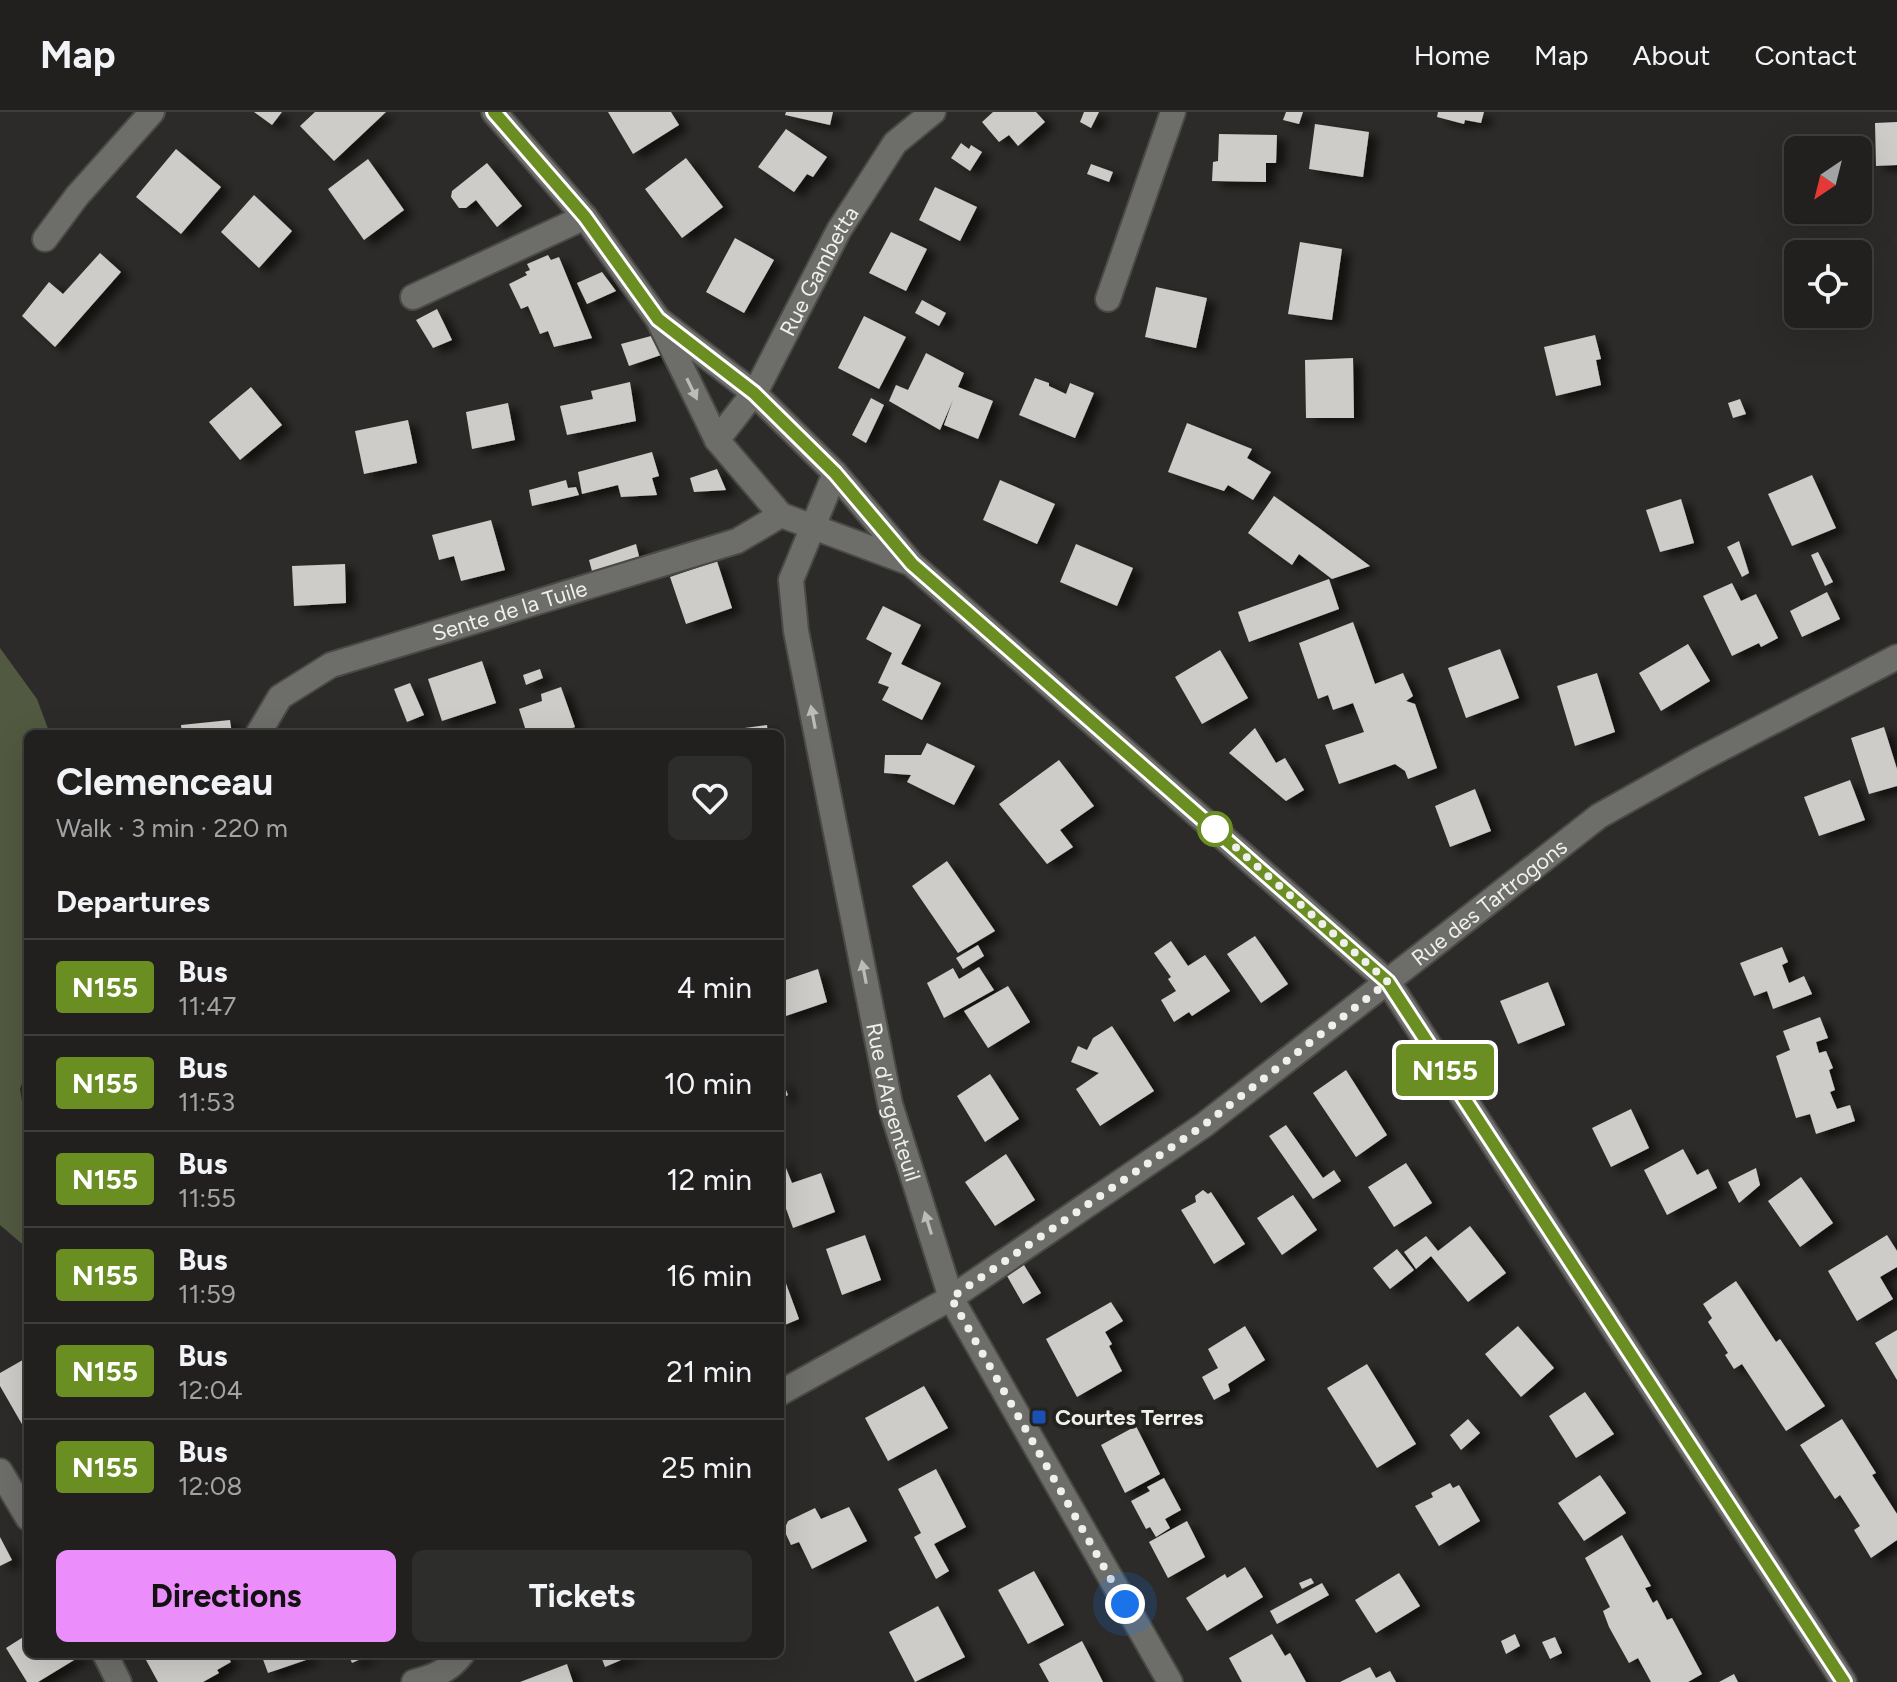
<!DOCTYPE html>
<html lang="en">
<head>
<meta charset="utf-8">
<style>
  body { margin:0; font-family:Figtree,sans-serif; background:#2d2d2c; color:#f1f3f6; height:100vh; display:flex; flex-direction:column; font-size:30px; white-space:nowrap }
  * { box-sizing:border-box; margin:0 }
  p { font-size:26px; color:#a2a3a4 }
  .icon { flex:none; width:44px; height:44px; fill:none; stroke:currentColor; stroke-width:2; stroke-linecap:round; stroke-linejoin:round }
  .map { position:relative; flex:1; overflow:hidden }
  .side { position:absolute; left:24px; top:618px; width:760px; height:928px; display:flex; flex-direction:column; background:#21201f; border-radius:12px; box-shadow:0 8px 32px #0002,0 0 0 2px #3e3e3d }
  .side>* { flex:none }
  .badge { padding:0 16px; border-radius:6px; font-size:28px; line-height:52px }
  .needle { width:52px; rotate:215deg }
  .buttons { position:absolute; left:1784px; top:24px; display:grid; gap:16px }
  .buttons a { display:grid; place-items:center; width:88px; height:88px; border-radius:12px; background:#21201f; box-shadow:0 8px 32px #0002,0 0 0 2px #3e3e3d; font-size:40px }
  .you { position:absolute; width:40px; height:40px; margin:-20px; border:6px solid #fff; border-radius:50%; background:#1a73e8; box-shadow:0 0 0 12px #1a73e833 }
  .map>.badge { position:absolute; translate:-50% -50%; box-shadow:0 0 0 4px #fff }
  h2 { padding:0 32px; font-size:30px; line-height:72px }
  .round { display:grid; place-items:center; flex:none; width:84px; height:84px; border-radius:12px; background:#2d2d2c }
  .head { display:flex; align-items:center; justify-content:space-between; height:136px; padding:0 32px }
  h1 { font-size:38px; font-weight:700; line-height:60px }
  .action { display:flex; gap:16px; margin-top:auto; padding:16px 32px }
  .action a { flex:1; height:92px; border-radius:12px; background:#eb8dfb; color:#111; font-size:32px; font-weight:700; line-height:92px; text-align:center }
  .action a+a { background:#2d2d2c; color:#f1f3f6 }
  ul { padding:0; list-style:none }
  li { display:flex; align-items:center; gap:24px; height:96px; padding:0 32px; border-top:2px solid #3e3e3d }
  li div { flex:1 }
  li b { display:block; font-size:30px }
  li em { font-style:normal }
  li .badge { min-width:88px; font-weight:700; text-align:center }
  header { display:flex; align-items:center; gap:48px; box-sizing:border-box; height:112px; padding:0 40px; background:#21201f; border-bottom:2px solid #3e3e3d }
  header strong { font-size:38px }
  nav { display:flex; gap:44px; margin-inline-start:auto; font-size:28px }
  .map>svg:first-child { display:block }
  .green { fill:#515940 }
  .building { fill:#cdccc9; filter:url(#shadow) }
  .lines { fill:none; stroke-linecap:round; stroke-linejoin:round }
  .minor-casing { stroke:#494946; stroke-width:28 }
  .minor { stroke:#6d6d6a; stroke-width:24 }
  .oneway { fill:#bcbbb9 }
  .line-casing { stroke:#fff; stroke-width:18 }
  .line { stroke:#6b8e23; stroke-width:12 }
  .walk { stroke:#f0efed; stroke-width:8; stroke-dasharray:0 14.4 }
  .stop-dot { fill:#fff; stroke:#6b8e23; stroke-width:4 }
  .transit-dot { fill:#1a4fb4; stroke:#22221f; stroke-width:3 }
  .labels { text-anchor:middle; stroke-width:8; stroke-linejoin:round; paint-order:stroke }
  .street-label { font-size:22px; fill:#f0efed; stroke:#22221f }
  .poi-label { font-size:22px; font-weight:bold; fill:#f0efed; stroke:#22221f; text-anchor:start }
</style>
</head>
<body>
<header>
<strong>Map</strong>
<nav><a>Home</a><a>Map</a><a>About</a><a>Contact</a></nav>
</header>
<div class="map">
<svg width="1897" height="1570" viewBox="0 0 1897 1570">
  <defs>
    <filter id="shadow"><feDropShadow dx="9" dy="5" stdDeviation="4" flood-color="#0009"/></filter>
  </defs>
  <rect width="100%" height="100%" fill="#2c2b29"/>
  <path class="green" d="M0,536L37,587L50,622H28V955L20,977L28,1025V1137L0,1113Z"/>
  <path class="building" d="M254,0H282L272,13Z
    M315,0H386L334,49L300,14Z
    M608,0H671L679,13L633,42Z
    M786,0H833L830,13L785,3Z
    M993,0H1036L1045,10L1018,34L1009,23L999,30L982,10Z
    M1084,0H1099L1091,16L1080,10Z
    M1286,0H1303L1299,12L1283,8Z
    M1438,0H1484L1481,11L1465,8L1464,12L1437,5Z
    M1897,10V53L1876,54L1875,11Z
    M1315,12L1369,20L1363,65L1309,57Z
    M786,17L827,45L813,65L807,62L794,80L758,55Z
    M1219,22L1277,23L1276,51H1266V70L1212,69L1213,50L1218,49Z
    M961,31L969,37L971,33L982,40L970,59L951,46Z
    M176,37L221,75L181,122L136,85Z
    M686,46L723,95L682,126L645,77Z
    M368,47L404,98L364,128L328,77Z
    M487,51L522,94L497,115L476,88L466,96H459L451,85L452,79Z
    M1091,52L1113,60L1109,70L1087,62Z
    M935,75L977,95L960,129L919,108Z
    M254,83L292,119L259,156L221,120Z
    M891,120L927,137L906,179L869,161Z
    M735,126L774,148L744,201L706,180Z
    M1300,130L1342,137L1332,208L1288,202Z
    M100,141L121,160L55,235L22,204L49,170L63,182Z
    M548,143L551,148L559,145L592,226L554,235L548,219L540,222L528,194L521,197L509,172L527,163L525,160L530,158L527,152Z
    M602,160L616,179L587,192L577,171Z
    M1156,175L1207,186L1196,236L1145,225Z
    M922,188L946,201L939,214L915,201Z
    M437,197L452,228L433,236L416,208Z
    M864,204L906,225L879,277L838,256Z
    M1595,223L1601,247L1596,248L1601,273L1556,284L1544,235Z
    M651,224L661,243L629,254L621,232Z
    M926,241L964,261L958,275L993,289L978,327L944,313L953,288L940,318L889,289L896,273L908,278Z
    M1353,246L1354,306H1306L1305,248Z
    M1035,266L1049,271V274L1066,282L1070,271L1094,281L1075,326L1019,303Z
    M630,270L636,309L567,323L560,294L593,287L591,279Z
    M251,275L282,313L240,348L209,310Z
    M871,286L884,293L866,331L852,323Z
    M1740,287L1746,302L1733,306L1728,291Z
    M508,291L515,328L472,337L466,300Z
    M408,308L417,351L364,362L355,319Z
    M1187,311L1252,337L1247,346L1271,360L1253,388L1228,373L1224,379L1168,360Z
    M652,340L659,364L652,366L657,383L621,385L618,373L582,382L578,360Z
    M717,357L726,378L694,380L690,366Z
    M1812,363L1836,416L1792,434L1768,382Z
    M566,368L568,376L576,375L579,383L532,394L529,378Z
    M1000,368L1055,392L1037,432L983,408Z
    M1274,384L1319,416L1370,454L1332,467L1299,442L1292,453L1248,421Z
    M1681,387L1694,431L1660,440L1646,398Z
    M491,408L505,458L461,469L454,444L439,448L432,423Z
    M1739,429L1749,461L1742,465L1727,435Z
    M636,432L640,448L593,463L589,448Z
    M1076,432L1133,456L1117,494L1060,470Z
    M1818,440L1833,470L1825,474L1811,443Z
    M717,449L732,496L686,512L670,465Z
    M345,452L346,491L294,494L292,454Z
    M1329,467L1339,497L1249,530L1238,500Z
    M1732,471L1741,489L1756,482L1778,526L1761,535L1759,531L1732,544L1703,484Z
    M1827,480L1840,507L1802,525L1790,499Z
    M883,494L921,513L901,552L941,571L922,608L882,588L889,575L878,571L892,541L866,527Z
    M1353,510L1375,572L1403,561L1413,584L1406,589L1415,592L1437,656L1408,667L1405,659L1395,652L1339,672L1325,633L1364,620L1353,591L1333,598L1328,583L1318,587L1299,531Z
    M1688,532L1710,569L1661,599L1639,561Z
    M1500,537L1519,586L1466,606L1448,556Z
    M1220,538L1248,586L1202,612L1175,565Z
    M482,549L496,591L442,609L428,567Z
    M540,557L543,566L526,573L523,563Z
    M1597,561L1615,620L1575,634L1557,574Z
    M410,571L424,603L407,610L394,577Z
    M561,575L575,615L556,622H527L519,597L542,589L541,582Z
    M230,608L232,622H182L181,613Z
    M767,613L768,622H722V619Z
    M1884,615L1897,657V674L1869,682L1851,626Z
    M1255,616L1276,651L1285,646L1304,678L1286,689L1229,641Z
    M927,631L975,654L954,693L907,670L911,663L884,661L885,643H921Z
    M1059,648L1094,694L1060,718L1073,735L1047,752L999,692Z
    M1850,668L1865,708L1819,724L1804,685Z
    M1475,677L1491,719L1450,735L1435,694Z
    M947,749L995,819L958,841L912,774Z
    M1255,824L1288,872L1261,891L1227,842Z
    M1171,829L1188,854L1205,843L1230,879L1192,904L1189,900L1174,910L1161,888L1176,879L1168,867L1171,865L1154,841Z
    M978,833L984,844L963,857L956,846Z
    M1782,835L1788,850L1782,853L1789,871L1804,864L1812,882L1773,897L1767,879L1754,884L1740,851Z
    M979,855L994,878L944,906L927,871L953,856L959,867Z
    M818,857L827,890L780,906V870Z
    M1548,870L1565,913L1518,932L1500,889Z
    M1008,874L1030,910L988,936L964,899Z
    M1820,905L1828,926L1816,930L1819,941L1826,939L1833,956L1829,958L1835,978L1830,980L1837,997L1850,993L1855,1009L1816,1022L1810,1002L1796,1006L1776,944L1790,938L1783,919Z
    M1112,914L1154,979L1100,1014L1076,977L1099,961L1071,950L1078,934L1087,938L1093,926Z
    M1346,958L1387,1023L1356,1045L1313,981Z
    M990,962L1019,1007L985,1030L957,984Z
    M780,963L788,983L780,987Z
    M1631,997L1649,1036L1611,1055L1592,1016Z
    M1286,1013L1323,1066L1334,1058L1341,1069L1313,1087L1269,1024Z
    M1683,1037L1697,1063L1708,1057L1717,1076L1667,1103L1644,1058Z
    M780,1041L792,1071L821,1061L835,1100L793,1116L780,1080Z
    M1006,1042L1035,1088L995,1114L965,1070Z
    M1406,1051L1432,1091L1394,1115L1368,1075Z
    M1756,1056L1760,1073L1739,1091L1728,1070Z
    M1801,1065L1833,1111L1800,1135L1768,1089Z
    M1203,1078L1208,1082L1211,1080L1245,1132L1214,1152L1181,1098L1196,1090L1195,1084Z
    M1293,1083L1317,1118L1282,1143L1257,1106Z
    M1470,1114L1506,1161L1468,1190L1431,1144L1416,1157L1404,1140L1426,1124L1438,1139Z
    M865,1123L881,1168L842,1183L826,1137Z
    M1887,1123L1897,1139V1155L1880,1165L1893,1187L1857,1209L1828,1159Z
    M1397,1137L1414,1158L1390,1177L1373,1156Z
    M1024,1153L1041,1181L1023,1192L1007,1164Z
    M780,1155L799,1207L780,1215Z
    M1736,1169L1776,1230L1780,1227L1825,1294L1786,1319L1742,1252L1734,1257L1725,1243L1728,1241L1708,1210L1712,1206L1703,1192Z
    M1111,1190L1123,1209L1105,1220L1112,1232L1109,1234L1122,1259L1077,1285L1046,1227Z
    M1245,1214L1265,1248L1228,1272L1230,1279L1214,1288L1202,1265L1218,1256L1208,1237Z
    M1518,1214L1554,1256L1521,1285L1485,1242Z
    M1897,1218V1268L1875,1231Z
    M28,1245V1311L23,1314L0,1274V1261Z
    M1367,1252L1416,1332L1377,1356L1327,1276Z
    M924,1274L948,1316L888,1349L865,1306Z
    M1585,1280L1614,1322L1576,1346L1549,1304Z
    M1468,1307L1480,1321L1461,1338L1450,1323Z
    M1842,1307L1876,1361L1872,1363L1897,1402V1428L1871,1446L1854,1418L1860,1414L1840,1383L1835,1387L1800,1333Z
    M1136,1314L1160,1362L1125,1381L1101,1333Z
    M936,1357L966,1415L934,1432L949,1459L936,1467L914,1425L921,1421L898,1377Z
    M1600,1363L1626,1401L1584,1429L1558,1391Z
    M1164,1366L1181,1398L1165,1407L1170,1416L1156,1425L1150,1415L1146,1417L1131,1389L1150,1379L1147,1375Z
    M1450,1371L1453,1376L1459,1373L1480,1409L1439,1434L1415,1394L1433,1385L1431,1381Z
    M849,1395L867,1429L812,1457L799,1430L791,1433L784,1418L788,1409L815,1396L821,1407Z
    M1187,1409L1205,1445L1168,1466L1149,1430Z
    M1622,1423L1651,1474L1645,1476L1653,1491L1657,1488L1667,1508L1672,1506L1702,1562L1688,1570H1651L1638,1546L1629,1551L1609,1515L1603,1499L1610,1495L1585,1446Z
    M0,1425L12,1448L0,1454Z
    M1245,1455L1263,1485L1207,1519L1186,1486L1225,1462L1227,1466Z
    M1034,1459L1064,1513L1028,1532L998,1478Z
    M1399,1461L1420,1494L1376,1521L1355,1488Z
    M1311,1466L1314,1471L1302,1477L1299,1471Z
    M1322,1471L1329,1483L1277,1512L1270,1499Z
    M938,1494L965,1545L915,1570L889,1520Z
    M28,1522V1542H84L38,1570H27L6,1536Z
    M1272,1522L1285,1544L1290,1541L1306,1570H1242L1229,1546Z
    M1515,1522L1520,1534L1506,1542L1501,1529Z
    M1555,1525L1562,1541L1550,1547L1542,1530Z
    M1082,1529L1103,1570H1049L1039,1552Z
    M157,1542H226L231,1550L217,1558L219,1561L203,1570H158L146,1548Z
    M261,1542H308L309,1547L268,1561Z
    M348,1542H372L352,1551Z
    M600,1542H635L605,1555Z
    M567,1552L573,1570H520Z
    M1370,1555L1376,1566L1390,1559L1396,1570H1340Z
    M1734,1562L1738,1570H1719Z"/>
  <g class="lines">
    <g class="minor-casing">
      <g id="minor">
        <path d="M494,0L585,105L658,207L717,328L781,403L910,451"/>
        <path d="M45,127L77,84L152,0"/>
        <path d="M413,185L585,105"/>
        <path d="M1108,187L1173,0"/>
        <path d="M658,207L754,281L835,361L912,452L1388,870L1844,1570"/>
        <path id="s1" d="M717,328L757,277L839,118L895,31L933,0"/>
        <path id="s2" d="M835,361L791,468L796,519L890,992L951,1186L1170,1570"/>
        <path id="s3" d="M258,622L280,585L331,553L737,429L781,403"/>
        <path id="s4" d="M780,1281L951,1186L1204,1013L1599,704L1697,649L1897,545"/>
        <path d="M0,1359L28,1406"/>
        <path d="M105,1542L119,1570"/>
        <path d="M414,1570C434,1565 450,1558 462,1542"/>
      </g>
    </g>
    <use href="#minor" class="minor"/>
  </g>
  <defs><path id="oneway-solid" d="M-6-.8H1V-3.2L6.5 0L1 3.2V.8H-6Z" transform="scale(2)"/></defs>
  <g class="oneway">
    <use href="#oneway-solid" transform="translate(692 277) rotate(64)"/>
    <use href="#oneway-solid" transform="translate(813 605) rotate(-101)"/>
    <use href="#oneway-solid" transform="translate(864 860) rotate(-101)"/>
    <use href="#oneway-solid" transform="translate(928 1111) rotate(-107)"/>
  </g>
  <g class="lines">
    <g class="line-casing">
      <path id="line" d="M494,0L585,105L658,207L754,281L835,361L912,452L1388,870L1844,1570"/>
    </g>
    <use href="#line" class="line"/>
    <path class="walk" d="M1125,1492L951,1186L1204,1013L1388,870L1215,717"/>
  </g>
  <circle class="stop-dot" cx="1215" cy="717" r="16"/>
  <rect class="transit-dot" x="1031" y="1297" width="16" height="16" rx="4"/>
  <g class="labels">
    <g class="street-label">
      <text dy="8" stroke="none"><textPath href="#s1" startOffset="198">Rue Gambetta</textPath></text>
      <text dy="8" stroke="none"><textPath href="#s3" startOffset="290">Sente de la Tuile</textPath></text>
      <text dy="8" stroke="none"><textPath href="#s4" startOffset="864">Rue des Tartrogons</textPath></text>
      <text dy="8" stroke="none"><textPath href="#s2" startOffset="648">Rue d'Argenteuil</textPath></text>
    </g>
    <g class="poi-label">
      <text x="1055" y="1313">Courtes Terres</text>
    </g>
  </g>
</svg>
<div class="buttons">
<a><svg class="needle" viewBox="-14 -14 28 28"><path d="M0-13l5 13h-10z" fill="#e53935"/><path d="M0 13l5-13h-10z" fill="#a2a3a4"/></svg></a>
<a><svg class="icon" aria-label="locate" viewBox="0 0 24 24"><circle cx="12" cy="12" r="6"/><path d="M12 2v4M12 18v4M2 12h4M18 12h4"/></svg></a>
</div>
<div class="you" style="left:1125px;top:1492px"></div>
<b class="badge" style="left:1445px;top:958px;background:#6b8e23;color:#fff">N155</b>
<section class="side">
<div class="head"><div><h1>Clemenceau</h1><p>Walk · 3 min · 220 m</p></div><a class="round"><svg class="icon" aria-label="heart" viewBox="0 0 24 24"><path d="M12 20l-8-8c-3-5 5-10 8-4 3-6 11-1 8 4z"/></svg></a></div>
<h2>Departures</h2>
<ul>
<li><span class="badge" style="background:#6b8e23;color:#fff">N155</span><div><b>Bus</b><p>11:47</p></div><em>4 min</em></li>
<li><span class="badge" style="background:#6b8e23;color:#fff">N155</span><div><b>Bus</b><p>11:53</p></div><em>10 min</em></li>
<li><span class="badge" style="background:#6b8e23;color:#fff">N155</span><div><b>Bus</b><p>11:55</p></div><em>12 min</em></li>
<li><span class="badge" style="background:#6b8e23;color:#fff">N155</span><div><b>Bus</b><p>11:59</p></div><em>16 min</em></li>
<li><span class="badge" style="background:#6b8e23;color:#fff">N155</span><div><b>Bus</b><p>12:04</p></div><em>21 min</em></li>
<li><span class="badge" style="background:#6b8e23;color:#fff">N155</span><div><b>Bus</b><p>12:08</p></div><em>25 min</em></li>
</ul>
<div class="action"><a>Directions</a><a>Tickets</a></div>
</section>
</div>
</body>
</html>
